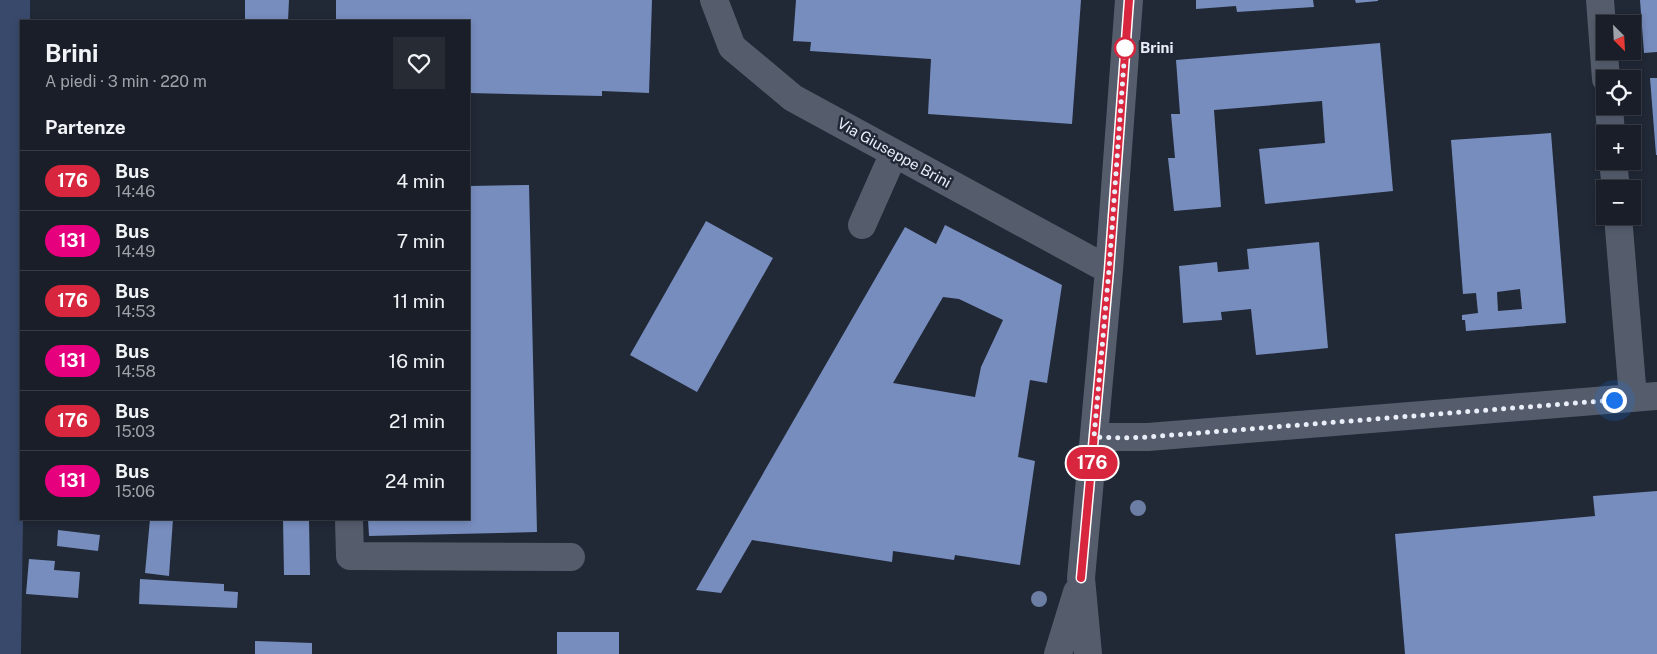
<!DOCTYPE html>
<html lang="it">
<head>
<meta charset="utf-8">
<style>
  body { margin:0; font-family:"Public Sans",sans-serif; background:#262b34; color:#f1f3f6; height:100vh; display:flex; flex-direction:column; font-size:19px; white-space:nowrap }
  * { box-sizing:border-box; margin:0 }
  p { font-size:16px; color:#9fa2a8 }
  .icon { flex:none; width:28px; height:28px; fill:none; stroke:currentColor; stroke-width:2; stroke-linecap:round; stroke-linejoin:round }
  .map { position:relative; flex:1; overflow:hidden }
  .panel { position:absolute; left:20px; top:20px; width:450px; height:500px; display:flex; flex-direction:column; background:#191e28; border-radius:0px; box-shadow:0 2px 8px #0003,0 0 0 1px #373c45 }
  .panel>* { flex:none }
  .badge { padding:0 10px; border-radius:16px; font-size:18px; line-height:32px }
  .needle { width:32px; rotate:156deg }
  .buttons { position:absolute; left:1596px; top:15px; display:grid; gap:10px }
  .buttons a { display:grid; place-items:center; width:45px; height:45px; border-radius:0px; background:#191e28; box-shadow:0 2px 8px #0003,0 0 0 1px #373c45; font-size:25px }
  .you { position:absolute; width:25px; height:25px; margin:-12px; border:4px solid #fff; border-radius:50%; background:#1a73e8; box-shadow:0 0 0 8px #1a73e833 }
  .map>.badge { position:absolute; translate:-50% -50%; box-shadow:0 0 0 2px #fff }
  h2 { padding:0 25px; font-size:19px; line-height:45px }
  .round { display:grid; place-items:center; flex:none; width:52px; height:52px; border-radius:0px; background:#262b34 }
  .summary { display:flex; align-items:center; justify-content:space-between; height:85px; padding:0 25px }
  h1 { font-size:24px; font-weight:700; line-height:38px }
  ul { padding:0; list-style:none }
  li { display:flex; align-items:center; gap:15px; height:60px; padding:0 25px; border-top:1px solid #373c45 }
  li div { flex:1 }
  li b { display:block; font-size:19px }
  li em { font-style:normal }
  li .badge { min-width:55px; font-weight:700; text-align:center }
  .map>svg:first-child { display:block }
  .green { fill:#39496c }
  .building { fill:#778dbe; fill-rule:evenodd }
  .lines { fill:none; stroke-linecap:round; stroke-linejoin:round }
  .minor { stroke:#555d6d; stroke-width:28 }
  .tree { fill:#6c7ea3 }
  .line-casing { stroke:#fff; stroke-width:11 }
  .line { stroke:#d7263d; stroke-width:8 }
  .walk { stroke:#e9eef8; stroke-width:5; stroke-dasharray:0 9 }
  .stop-dot { fill:#fff; stroke:#d7263d; stroke-width:2.5 }
  .labels { text-anchor:middle; stroke-width:5; stroke-linejoin:round; paint-order:stroke }
  .stop-label { font-size:15px; font-weight:bold; fill:#e9eef8; stroke:#212836; text-anchor:start }
  .street-label { font-size:15px; fill:#e9eef8; stroke:#212836 }
</style>
</head>
<body>
<div class="map">
<svg width="1657" height="654" viewBox="0 0 1657 654">
  <rect width="100%" height="100%" fill="#212836"/>
  <path class="green" d="M0,0H30V21H21V519H23L21,654H0Z"/>
  <path class="building" d="M245,0H289L288,21H245Z
    M336,0H652L649,93L602,91V96L469,93V21H336Z
    M796,0H1081L1072,124L928,114L931,59L810,51L811,42L793,41Z
    M1196,0H1313L1314,7L1237,12L1236,6L1196,9Z
    M1355,0H1378V1L1356,3Z
    M1640,0H1657V52L1644,53Z
    M1380,43L1393,191L1265,204L1259,149L1325,143L1322,101L1214,110L1221,207L1174,211L1168,158H1175L1171,114H1180L1176,60Z
    M1650,78H1657V155H1656Z
    M1551,133L1566,323L1466,331L1465,320H1462V315L1478,313L1476,293L1463,294L1451,140ZM1520,289L1522,309L1498,311L1497,292Z
    M529,185L537,532L369,536L368,519H469V186Z
    M706,221L773,258L697,392L630,355Z
    M945,225L1062,285L1047,383L1030,380L1018,457L1035,461L1020,565L955,555L954,560L893,551L892,562L752,540L721,593L696,590L905,227L936,244ZM943,297L959,299L1003,320L981,367L975,397L893,383Z
    M1319,242L1328,348L1256,355L1251,309L1221,312L1222,320L1183,323L1179,266L1217,262L1218,272L1249,269L1247,249Z
    M1657,491V654H1405L1395,534L1595,516L1593,496Z
    M150,519H173L169,576L145,573Z
    M283,519H309L310,575H284Z
    M58,530L100,535L98,551L57,546Z
    M29,559L55,561L54,570L80,572L78,598L26,594Z
    M140,579L224,584V591L238,592L237,608L139,604Z
    M557,632H619V654H557Z
    M255,641L312,643V654H255Z"/>
  <g class="lines">
    <path class="minor" d="M714,0L732,47L793,98L1109,270
      M1600,0L1606,79
      M1609,106L1611,134
      M1613,161L1616,189
      M1618,216L1633,398
      M862,225L894,153
      M1094,437H1148L1657,396
      M349,519L350,556L571,557
      M1058,654L1077,592
      M1088,654L1081,578L1109,270L1129,0"/>
  </g>
  <g class="tree">
    <circle cx="1138" cy="508" r="8"/>
    <circle cx="1039" cy="599" r="8"/>
  </g>
  <g class="lines">
    <g class="line-casing">
      <path id="line" d="M1081,578L1109,270L1129,0"/>
    </g>
    <use href="#line" class="line"/>
    <path class="walk" d="M1125,48L1109,270L1094,437L1123,438L1148,437L1614,400"/>
  </g>
  <circle class="stop-dot" cx="1125" cy="48" r="10"/>
  <g class="labels">
    <g class="stop-label">
      <text x="1140" y="53">Brini</text>
    </g>
    <g class="street-label">
      <text transform="translate(894 153) rotate(29)" y="5">Via Giuseppe Brini</text>
    </g>
  </g>
</svg>
<div class="buttons">
<a><svg class="needle" viewBox="-14 -14 28 28"><path d="M0-13l5 13h-10z" fill="#e53935"/><path d="M0 13l5-13h-10z" fill="#9fa2a8"/></svg></a>
<a><svg class="icon" aria-label="locate" viewBox="0 0 24 24"><circle cx="12" cy="12" r="6"/><path d="M12 2v4M12 18v4M2 12h4M18 12h4"/></svg></a>
<a>+</a>
<a>−</a>
</div>
<div class="you" style="left:1614px;top:400px"></div>
<b class="badge" style="left:1092px;top:463px;background:#d7263d;color:#fff">176</b>
<section class="panel">
<div class="summary"><div><h1>Brini</h1><p>A piedi · 3 min · 220 m</p></div><a class="round"><svg class="icon" aria-label="heart" viewBox="0 0 24 24"><path d="M12 20l-8-8c-3-5 5-10 8-4 3-6 11-1 8 4z"/></svg></a></div>
<h2>Partenze</h2>
<ul>
<li><span class="badge" style="background:#d7263d;color:#fff">176</span><div><b>Bus</b><p>14:46</p></div><em>4 min</em></li>
<li><span class="badge" style="background:#e6007e;color:#fff">131</span><div><b>Bus</b><p>14:49</p></div><em>7 min</em></li>
<li><span class="badge" style="background:#d7263d;color:#fff">176</span><div><b>Bus</b><p>14:53</p></div><em>11 min</em></li>
<li><span class="badge" style="background:#e6007e;color:#fff">131</span><div><b>Bus</b><p>14:58</p></div><em>16 min</em></li>
<li><span class="badge" style="background:#d7263d;color:#fff">176</span><div><b>Bus</b><p>15:03</p></div><em>21 min</em></li>
<li><span class="badge" style="background:#e6007e;color:#fff">131</span><div><b>Bus</b><p>15:06</p></div><em>24 min</em></li>
</ul>
</section>
</div>
</body>
</html>
